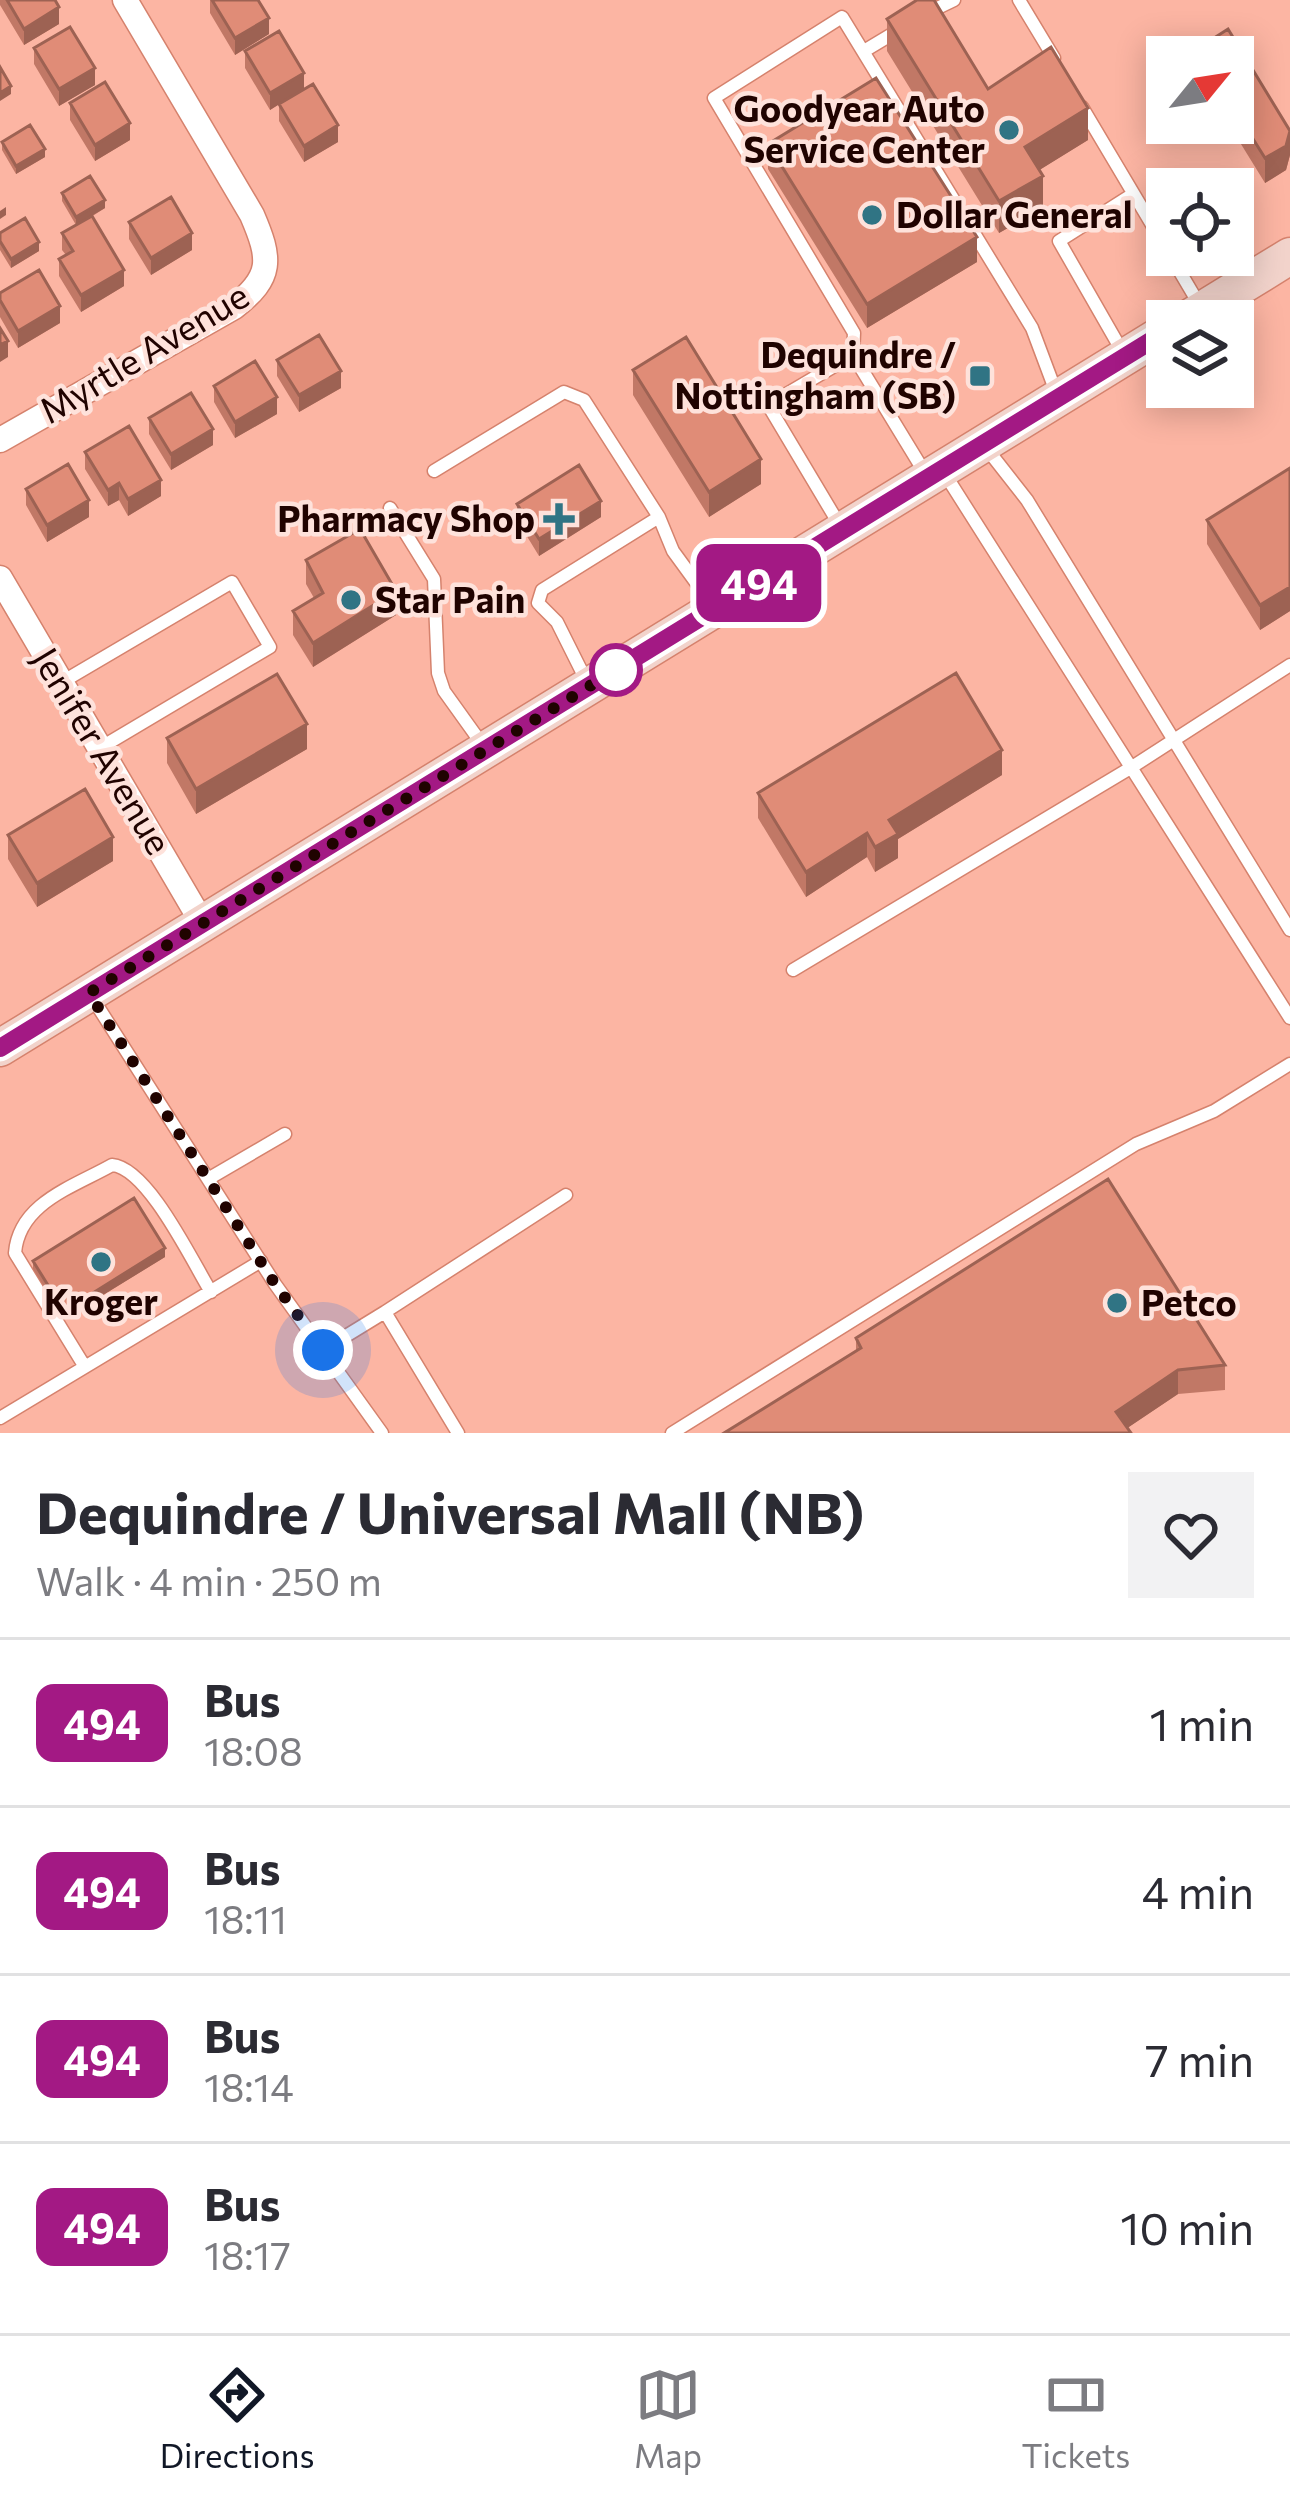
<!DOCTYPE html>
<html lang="en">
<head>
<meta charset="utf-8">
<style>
  body { margin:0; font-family:Commissioner,sans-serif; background:#f2f2f3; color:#2b2b33; height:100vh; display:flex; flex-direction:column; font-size:45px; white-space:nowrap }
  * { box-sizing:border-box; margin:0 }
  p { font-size:39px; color:#7c7c81 }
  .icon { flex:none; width:66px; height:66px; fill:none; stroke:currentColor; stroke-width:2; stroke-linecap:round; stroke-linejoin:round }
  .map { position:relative; height:1433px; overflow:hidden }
  .panel { display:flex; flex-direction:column; background:#fff; flex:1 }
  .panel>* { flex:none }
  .badge { padding:0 24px; border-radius:18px; font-size:42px; line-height:78px }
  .needle { width:78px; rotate:60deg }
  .fabs { position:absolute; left:1146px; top:36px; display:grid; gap:24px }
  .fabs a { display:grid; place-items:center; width:108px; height:108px; border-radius:0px; background:#fff; box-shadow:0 6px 30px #0003; font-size:60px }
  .you { position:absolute; width:60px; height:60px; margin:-30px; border:9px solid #fff; border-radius:50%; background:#1a73e8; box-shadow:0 0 0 18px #1a73e833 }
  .map>.badge { position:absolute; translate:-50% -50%; box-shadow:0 0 0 6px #fff }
  .round { display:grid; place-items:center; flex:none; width:126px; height:126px; border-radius:0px; background:#f2f2f3 }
  .head { display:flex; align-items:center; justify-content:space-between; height:204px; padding:0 36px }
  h1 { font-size:57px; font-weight:700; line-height:90px }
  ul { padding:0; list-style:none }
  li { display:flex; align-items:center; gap:36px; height:168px; padding:0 36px; border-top:3px solid #e1e1e2 }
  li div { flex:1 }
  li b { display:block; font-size:45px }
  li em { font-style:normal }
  li .badge { min-width:132px; font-weight:700; text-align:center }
  .dock { display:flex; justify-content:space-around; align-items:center; height:168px; border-top:3px solid #e1e1e2; background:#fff; font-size:33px; color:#7c7c81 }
  .dock a { display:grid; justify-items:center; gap:6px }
  .dock .current { color:#111827 }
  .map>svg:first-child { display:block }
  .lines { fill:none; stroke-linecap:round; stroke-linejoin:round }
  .service-casing { stroke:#d5826d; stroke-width:15 }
  .minor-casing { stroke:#d5826d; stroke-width:27 }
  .secondary-casing { stroke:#d5826d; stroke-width:39 }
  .service { stroke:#fff; stroke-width:12 }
  .minor { stroke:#fff; stroke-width:24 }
  .secondary { stroke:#f2d3cb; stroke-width:36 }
  .wall { fill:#c17866 }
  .shaded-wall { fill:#9d6253 }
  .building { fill:#e08c77; stroke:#9d6253; stroke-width:3 }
  .line-casing { stroke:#fff; stroke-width:27 }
  .line { stroke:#a31984; stroke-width:18 }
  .walk { stroke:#200300; stroke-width:12; stroke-dasharray:0 21.6 }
  .poi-dot { fill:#307484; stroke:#fee2db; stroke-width:4.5 }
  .stop-dot { fill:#fff; stroke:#a31984; stroke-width:6 }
  .labels { text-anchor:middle; stroke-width:9; stroke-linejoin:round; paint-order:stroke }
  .poi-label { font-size:36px; font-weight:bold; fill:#200300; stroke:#fee2db; text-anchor:end }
  .street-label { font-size:36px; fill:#200300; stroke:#fee2db }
</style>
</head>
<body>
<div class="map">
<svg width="1290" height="1433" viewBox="0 0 1290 1433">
  <rect width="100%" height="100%" fill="#fcb5a3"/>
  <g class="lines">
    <g class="service-casing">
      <path id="service" d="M1019,0L1054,58
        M927,13L954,0
        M864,51L899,30
        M1082,107L1167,250
        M1170,255L1199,304
        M1122,351L1059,241L1133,194
        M853,355L854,333L714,98L842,17L1032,328L1056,392
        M987,449L1027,500L1290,930
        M434,471L564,392L584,400L659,517L673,551L711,603
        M943,471L1290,1018
        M390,508L434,579L438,673L444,691L482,744
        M839,524L768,405L853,355L925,473
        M62,682L232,582L270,647L100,748
        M587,682L557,622L538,603L542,590L659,517
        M793,970L1132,767L1290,665
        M93,999L275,1284L382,1433
        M208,1179L285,1134
        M385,1312L566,1195
        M323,1350L385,1312L458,1433
        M85,1367L15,1253C19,1203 73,1187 112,1165C148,1168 192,1261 211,1292
        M0,1418L261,1261
        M672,1433L1136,1144L1214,1111L1290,1064"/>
    </g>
    <g class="minor-casing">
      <path id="minor" d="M0,440L234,307C273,277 271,259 252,215L125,0
        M0,578L203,924"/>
    </g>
    <g class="secondary-casing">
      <path id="secondary" d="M1184,321L1290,256
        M0,1048L1167,331"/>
    </g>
    <use href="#service" class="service"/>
    <use href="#minor" class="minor"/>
    <use href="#secondary" class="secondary"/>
  </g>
  <path class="wall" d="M0,0H55L59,24L24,45L0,5Z
    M210,0H258L269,34L235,55L210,13Z
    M887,19L988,89L1088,140L1039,170L1043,208L999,233L887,51Z
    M1228,29L1290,131V155L1286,170L1265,183L1228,123H1233V57H1197V49Z
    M34,48L95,85L59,106L34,64Z
    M245,51L304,89L338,142L304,162L279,121V104L270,110L245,68Z
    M70,103L130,140L95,161L70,120Z
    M2,142L45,157L16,174L2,150Z
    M768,144L977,262L867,328L768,169Z
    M62,193L105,208L91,217L124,286L81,312L59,276V259L66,255L62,250V233L76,225L62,201Z
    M129,222L192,250L151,275L129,239Z
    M0,233L39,251L11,268L0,250Z
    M0,293L60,323L18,348L0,317Z
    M277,360L341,388L299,412L277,376Z
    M633,370L761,484L709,517L633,395Z
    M214,386L277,414L235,438L214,402Z
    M149,418L213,445L171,470L149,434Z
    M85,452L161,496L128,516L119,500L108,506L85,469Z
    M1290,468V611L1260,630L1207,544V520Z
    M26,489L89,517L47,542L26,505Z
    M517,504L601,517L539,556L517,520Z
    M306,560L396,615L313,667L293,635V611L314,598L306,584Z
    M167,738L307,749L196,814L167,763Z
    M1002,775L898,839V858L875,872L867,857L806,897L758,818V793Z
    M8,835L113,861L37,907L8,859Z
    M165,1257L64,1319L33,1269V1261Z
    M856,1338L1225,1365V1390L1178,1394L1127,1428L856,1351Z"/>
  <path class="shaded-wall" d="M59,7V24L24,45V29Z
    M269,18V34L235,55V38Z
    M95,68V85L59,106V89Z
    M304,73V89L270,110V93Z
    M11,86V94L0,101V93Z
    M1088,108V140L1025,179V147Z
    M130,123V140L95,161V145Z
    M338,125V142L304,162V146Z
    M1290,131V155L1286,170L1265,183V158Z
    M45,149V157L16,174V166Z
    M1043,176V208L999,233V201Z
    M105,200V208L76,225V217Z
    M6,207V215L0,219V211Z
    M192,233V250L151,275V258Z
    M977,237V262L867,328V304Z
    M39,242V251L11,268V259Z
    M124,270V286L81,312V295Z
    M60,306V323L18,348V331Z
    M8,341V357L0,362V345Z
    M341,371V388L299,412V395Z
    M277,397V414L235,438V422Z
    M213,429V445L171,470V454Z
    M761,459V484L709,517V492Z
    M161,480V496L128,516V499Z
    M119,483V500L108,506V490Z
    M89,500V517L47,542V525Z
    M601,501V517L539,556V539Z
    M1290,587V611L1260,630V605Z
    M396,591V615L313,667V643Z
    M307,724V749L196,814V789Z
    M1002,750V775L898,839V858L875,872V847L889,820Z
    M867,833V857L806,897V872Z
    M113,837V861L37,907V883Z
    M165,1248V1257L64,1319V1311Z
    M1178,1370V1394L1120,1433L1116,1412Z"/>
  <path class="building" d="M7,0H55L59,7L24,29Z
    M212,0H258L269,18L235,38Z
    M917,0H934L988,89L1051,47L1088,108L1025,147L1043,176L999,201L887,19Z
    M70,27L95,68L59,89L34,48Z
    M1228,29L1290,131L1286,146L1265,158L1233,107V57H1202L1197,49Z
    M279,31L304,73L270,93L245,51Z
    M0,67L11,86L0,93Z
    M876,78L977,237L867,304L768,144Z
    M105,82L130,123L95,145L70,103Z
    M313,84L338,125L304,146L279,104Z
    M30,125L45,149L16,166L2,142Z
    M90,176L105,200L76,217L62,193Z
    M171,197L192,233L151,258L129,222Z
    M92,216L124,270L81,295L59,259L73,251L62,233Z
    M25,218L39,242L11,259L0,241V233Z
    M39,270L60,306L18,331L0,300V293Z
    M0,328L8,341L0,345Z
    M319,335L341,371L299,395L277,360Z
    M686,337L761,459L709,492L633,370Z
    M255,361L277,397L235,422L214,386Z
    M191,393L213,429L171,454L149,418Z
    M129,426L161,480L128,499L119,483L108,490L85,452Z
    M68,464L89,500L47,525L26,489Z
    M579,465L601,501L539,539L517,504Z
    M1290,468V587L1260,605L1207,520Z
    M360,529L396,591L313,643L293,611L323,593L306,560Z
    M956,673L1002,750L889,820L898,834L875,847L867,833L806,872L758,793Z
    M277,674L307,724L196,789L167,738Z
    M85,789L113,837L37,883L8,835Z
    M1108,1179L1225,1365L1178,1370L1116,1412L1131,1433H724L861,1348L856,1338Z
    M134,1198L165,1248L64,1311L33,1261Z"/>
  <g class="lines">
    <g class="line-casing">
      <path id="line" d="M0,1048L1167,331"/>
    </g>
    <use href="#line" class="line"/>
    <path class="walk" d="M323,1350L275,1284L89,993L616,670"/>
  </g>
  <g class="poi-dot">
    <circle cx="1009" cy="130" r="12"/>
    <circle cx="872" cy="215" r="12"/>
    <rect x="968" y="364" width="24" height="24" rx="6"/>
    <path d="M553 501h12v12h12v12h-12v12h-12v-12h-12v-12h12z"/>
    <circle cx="351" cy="600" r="12"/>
    <circle cx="101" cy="1262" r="12"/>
    <circle cx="1117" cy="1303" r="12"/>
  </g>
  <circle class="stop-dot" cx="616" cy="670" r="24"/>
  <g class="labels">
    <g class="poi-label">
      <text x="985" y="122">Goodyear Auto<tspan x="985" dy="41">Service Center</tspan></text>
      <text x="896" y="228" text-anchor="start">Dollar General</text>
      <text x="956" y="368">Dequindre /<tspan x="956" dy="41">Nottingham (SB)</tspan></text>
      <text x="535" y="532">Pharmacy Shop</text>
      <text x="375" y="613" text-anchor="start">Star Pain</text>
      <text x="101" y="1315" text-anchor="middle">Kroger</text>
      <text x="1141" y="1316" text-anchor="start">Petco</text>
    </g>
    <g class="street-label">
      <text transform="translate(144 353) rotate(-31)" y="13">Myrtle Avenue</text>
      <text transform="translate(102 751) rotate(59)" y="13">Jenifer Avenue</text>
    </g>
  </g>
</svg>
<div class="fabs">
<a><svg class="needle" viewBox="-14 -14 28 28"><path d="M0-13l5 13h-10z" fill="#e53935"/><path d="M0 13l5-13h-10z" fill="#7c7c81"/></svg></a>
<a><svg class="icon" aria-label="locate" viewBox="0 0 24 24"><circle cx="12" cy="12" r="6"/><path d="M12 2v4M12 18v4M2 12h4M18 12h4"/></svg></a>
<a><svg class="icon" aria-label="layers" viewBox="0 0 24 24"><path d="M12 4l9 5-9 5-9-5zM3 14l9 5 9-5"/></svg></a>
</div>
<div class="you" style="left:323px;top:1350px"></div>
<b class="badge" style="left:759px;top:583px;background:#a31984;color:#fff">494</b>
</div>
<section class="panel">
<div class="head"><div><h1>Dequindre / Universal Mall (NB)</h1><p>Walk · 4 min · 250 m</p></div><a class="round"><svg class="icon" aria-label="heart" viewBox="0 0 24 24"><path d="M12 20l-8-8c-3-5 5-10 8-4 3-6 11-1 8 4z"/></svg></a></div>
<ul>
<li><span class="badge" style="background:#a31984;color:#fff">494</span><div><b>Bus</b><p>18:08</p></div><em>1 min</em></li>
<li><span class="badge" style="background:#a31984;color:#fff">494</span><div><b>Bus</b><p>18:11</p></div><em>4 min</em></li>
<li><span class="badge" style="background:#a31984;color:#fff">494</span><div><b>Bus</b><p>18:14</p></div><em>7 min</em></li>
<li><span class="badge" style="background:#a31984;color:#fff">494</span><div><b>Bus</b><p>18:17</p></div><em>10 min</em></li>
</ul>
</section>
<nav class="dock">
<a class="current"><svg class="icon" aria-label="directions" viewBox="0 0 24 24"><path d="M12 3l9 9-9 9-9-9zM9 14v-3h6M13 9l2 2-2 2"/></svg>Directions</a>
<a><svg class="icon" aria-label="map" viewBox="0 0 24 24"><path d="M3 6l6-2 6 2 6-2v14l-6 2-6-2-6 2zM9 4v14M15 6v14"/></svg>Map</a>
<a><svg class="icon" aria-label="tickets" viewBox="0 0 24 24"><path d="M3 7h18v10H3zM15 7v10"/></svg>Tickets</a>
</nav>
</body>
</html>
